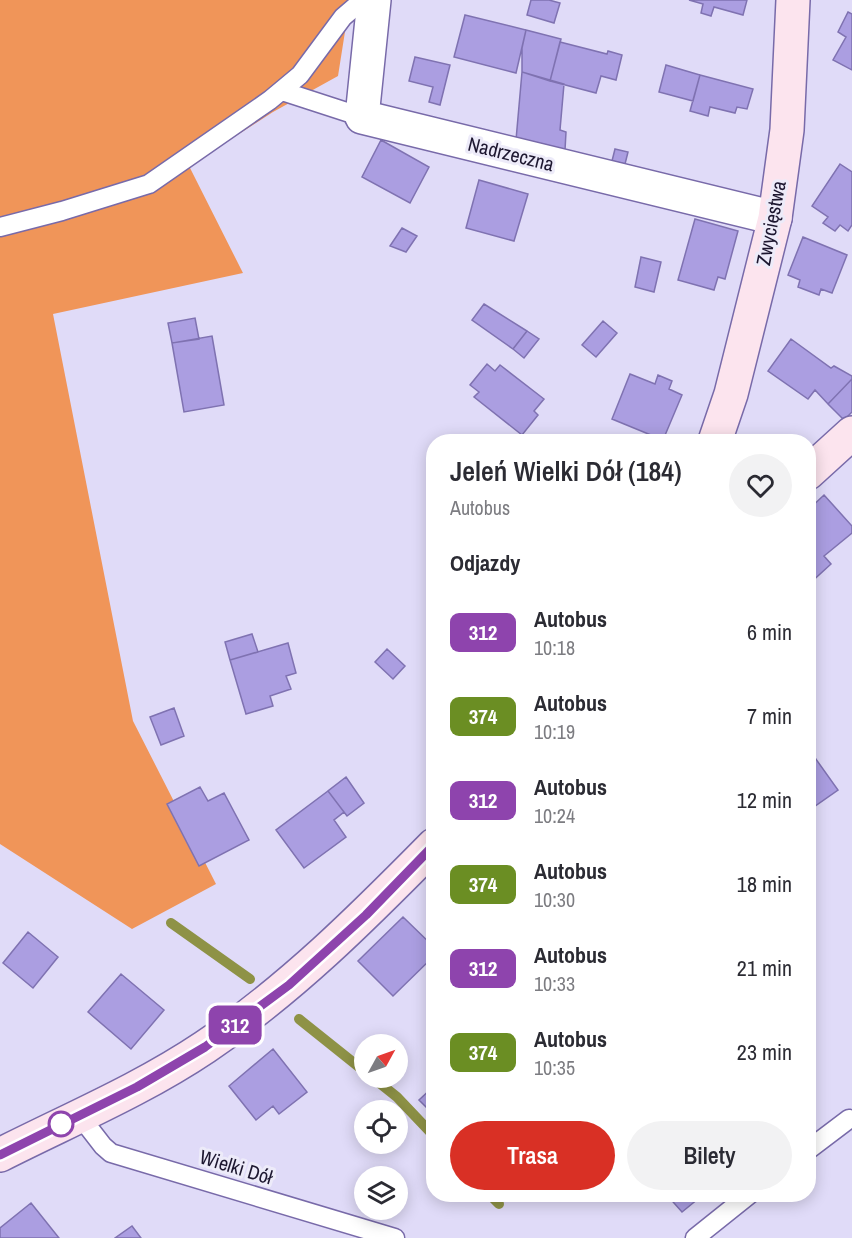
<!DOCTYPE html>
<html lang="pl">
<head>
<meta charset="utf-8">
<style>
  body { margin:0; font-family:"Archivo Narrow",sans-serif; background:#f2f2f3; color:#2b2b33; height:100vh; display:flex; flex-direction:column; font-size:22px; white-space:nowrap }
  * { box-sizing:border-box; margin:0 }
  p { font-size:20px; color:#7c7c81 }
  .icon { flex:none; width:33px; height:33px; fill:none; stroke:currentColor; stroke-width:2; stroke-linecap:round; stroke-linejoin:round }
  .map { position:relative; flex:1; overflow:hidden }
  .details { position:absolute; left:426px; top:434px; width:390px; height:768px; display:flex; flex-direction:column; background:#fff; border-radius:24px; box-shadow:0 3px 15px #0003 }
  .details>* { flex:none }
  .badge { padding:0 12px; border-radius:9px; font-size:21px; line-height:39px }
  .needle { width:39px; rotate:50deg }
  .buttons { position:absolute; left:354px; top:1034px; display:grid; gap:12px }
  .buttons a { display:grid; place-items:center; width:54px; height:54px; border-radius:50%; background:#fff; box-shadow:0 3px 15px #0003; font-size:30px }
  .map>.badge { position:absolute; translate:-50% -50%; box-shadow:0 0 0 3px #fff }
  h2 { padding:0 24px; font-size:22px; line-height:54px }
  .round { display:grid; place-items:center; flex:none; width:63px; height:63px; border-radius:32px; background:#f2f2f3 }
  .head { display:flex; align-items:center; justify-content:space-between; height:102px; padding:0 24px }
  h1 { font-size:28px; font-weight:600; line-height:45px }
  .cta { display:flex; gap:12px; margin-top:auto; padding:12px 24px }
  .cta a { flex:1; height:69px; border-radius:36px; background:#d93025; color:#fff; font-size:24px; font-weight:600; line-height:69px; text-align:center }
  .cta a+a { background:#f2f2f3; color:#2b2b33 }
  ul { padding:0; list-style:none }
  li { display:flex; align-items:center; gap:18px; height:84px; padding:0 24px }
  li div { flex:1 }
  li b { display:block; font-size:22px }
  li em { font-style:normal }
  li .badge { min-width:66px; font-weight:700; text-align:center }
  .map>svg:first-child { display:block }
  .green { fill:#f09559 }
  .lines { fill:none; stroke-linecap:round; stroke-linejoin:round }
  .stream { stroke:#8e9246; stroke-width:10 }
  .building { fill:#ab9ee1; stroke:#7f72b1; stroke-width:1.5 }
  .lane-casing { stroke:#786aa9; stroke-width:21 }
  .street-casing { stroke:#786aa9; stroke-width:36 }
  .secondary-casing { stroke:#786aa9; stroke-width:36 }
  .lane { stroke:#fff; stroke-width:18 }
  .street { stroke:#fff; stroke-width:33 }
  .secondary { stroke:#fce4ee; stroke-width:33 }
  .line-casing { stroke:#fff; stroke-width:14 }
  .line { stroke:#8e44ad; stroke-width:9 }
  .stop-dot { fill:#fff; stroke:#8e44ad; stroke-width:3 }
  .labels { text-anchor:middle; stroke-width:6; stroke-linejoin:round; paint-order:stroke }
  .street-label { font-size:20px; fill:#1d1730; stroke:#edebf9 }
</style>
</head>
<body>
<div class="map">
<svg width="852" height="1238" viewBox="0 0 852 1238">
  <rect width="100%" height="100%" fill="#e0dbf8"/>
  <path class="green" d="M0,0H350L338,76L273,112L189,166L243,273L53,314L133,721L216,884L132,929L0,844Z"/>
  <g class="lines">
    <path class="stream" d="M171,923L250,979
      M299,1019L364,1071
      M372,1077L397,1097L434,1136
      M489,1194L499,1204"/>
  </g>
  <path class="building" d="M531,0H549L560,3L554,23L527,15Z
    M689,0H747L743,15L714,7L711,16L701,13L703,4Z
    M848,12L852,14V70L833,60L846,37L838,32Z
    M465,15L526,30L516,73L454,57Z
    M526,30L561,39L550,81L522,72V48Z
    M560,42L607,54L608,51L622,55L616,80L601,76L596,93L550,81Z
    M415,57L450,65L440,105L429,102L433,87L409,81Z
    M666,65L700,75L693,101L659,92Z
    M522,72L564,84L560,130L566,132L565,150L516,140Z
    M700,75L753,89L747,109L737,107L735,113L710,107L708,116L690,111Z
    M381,140L429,167L410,203L362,177Z
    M615,149L628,152L625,164L612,161Z
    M840,164L852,172V225L848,231L840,225L835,231L823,223L828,217L812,206Z
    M479,180L528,194L514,241L466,228Z
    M695,219L738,231L725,279L718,277L714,290L678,280Z
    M402,228L417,236L406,252L390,246Z
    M803,237L847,255L832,293L821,289L819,295L798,287L800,280L788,275Z
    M641,257L661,262L654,292L635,287Z
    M484,304L527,331L513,349L472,320Z
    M195,318L199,339L172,343L168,323Z
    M603,321L617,333L596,357L582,345Z
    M527,331L539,339L524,358L513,349Z
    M212,336L224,405L184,412L172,343Z
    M791,339L831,368L834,366L852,376V379L828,404L815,390L808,399L768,371Z
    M487,364L495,371L500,365L544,399L534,411L538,415L522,435L474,397L479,392L470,385Z
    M630,374L655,384L658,375L672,381L669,389L682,395L663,440L612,419Z
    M852,379V412L844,420L828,404Z
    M824,495L852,526V533L824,556L831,564L808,585V510Z
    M252,634L258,652L230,660L225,642Z
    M288,643L296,673L286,676L291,689L270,696L273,706L246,714L230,660Z
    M387,649L405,666L393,679L375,662Z
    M174,708L184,736L161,745L150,717Z
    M808,748L838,790L808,811Z
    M346,777L364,803L347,816L328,791Z
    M200,787L208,801L224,793L249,840L199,866L167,804Z
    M328,791L344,812L334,820L346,837L304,868L276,830Z
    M403,917L434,947V956L393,996L358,961Z
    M28,932L58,957L33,988L3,963Z
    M121,974L164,1010L131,1049L88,1012Z
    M273,1049L307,1092L279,1114L273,1106L256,1120L229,1086Z
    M434,1086V1115L419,1100Z
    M666,1194H704L682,1212Z
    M31,1203L59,1238H0V1228Z
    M132,1226L141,1238H115Z"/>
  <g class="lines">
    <g class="lane-casing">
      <path id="lane" d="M282,91L362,117
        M0,227L62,211L149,184L270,100L300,75L343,17L363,0
        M79,1115L103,1146L111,1153L395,1238
        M808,1150L849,1119
        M695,1238L750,1194"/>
    </g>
    <g class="street-casing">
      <path id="street" d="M374,0L362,117L775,218"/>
    </g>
    <g class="secondary-casing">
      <path id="secondary" d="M715,441L731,394L775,218L787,130L793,0
        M808,473L852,433
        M0,1155C69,1120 141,1090 205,1047C291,989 362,918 434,845"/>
    </g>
    <use href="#lane" class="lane"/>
    <use href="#street" class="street"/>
    <use href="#secondary" class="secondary"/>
  </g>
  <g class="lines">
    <g class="line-casing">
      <path id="line" d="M0,1155L137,1087L205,1047L289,985L366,915L434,845"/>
    </g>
    <use href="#line" class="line"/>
  </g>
  <circle class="stop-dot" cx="61" cy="1124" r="12"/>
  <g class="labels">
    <g class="street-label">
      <text transform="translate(511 154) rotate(14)" y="7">Nadrzeczna</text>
      <text transform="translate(771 223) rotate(-79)" y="7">Zwycięstwa</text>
      <text transform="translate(236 1167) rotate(17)" y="7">Wielki Dół</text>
    </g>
  </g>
</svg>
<div class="buttons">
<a><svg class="needle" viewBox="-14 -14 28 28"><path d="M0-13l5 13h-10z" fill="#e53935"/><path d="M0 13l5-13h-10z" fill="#7c7c81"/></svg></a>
<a><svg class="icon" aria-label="locate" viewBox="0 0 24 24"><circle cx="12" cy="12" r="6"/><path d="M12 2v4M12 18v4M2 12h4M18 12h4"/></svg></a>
<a><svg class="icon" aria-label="layers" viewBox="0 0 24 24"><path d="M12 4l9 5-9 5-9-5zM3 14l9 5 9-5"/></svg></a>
</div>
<b class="badge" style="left:235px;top:1025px;background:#8e44ad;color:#fff">312</b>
<section class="details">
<div class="head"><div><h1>Jeleń Wielki Dół (184)</h1><p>Autobus</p></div><a class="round"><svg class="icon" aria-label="heart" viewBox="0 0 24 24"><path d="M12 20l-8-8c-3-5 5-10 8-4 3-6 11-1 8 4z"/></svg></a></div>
<h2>Odjazdy</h2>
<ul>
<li><span class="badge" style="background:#8e44ad;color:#fff">312</span><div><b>Autobus</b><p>10:18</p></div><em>6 min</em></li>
<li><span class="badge" style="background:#6b8e23;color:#fff">374</span><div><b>Autobus</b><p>10:19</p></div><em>7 min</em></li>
<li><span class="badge" style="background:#8e44ad;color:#fff">312</span><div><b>Autobus</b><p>10:24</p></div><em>12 min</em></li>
<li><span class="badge" style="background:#6b8e23;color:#fff">374</span><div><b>Autobus</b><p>10:30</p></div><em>18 min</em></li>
<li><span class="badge" style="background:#8e44ad;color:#fff">312</span><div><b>Autobus</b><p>10:33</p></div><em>21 min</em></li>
<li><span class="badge" style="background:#6b8e23;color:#fff">374</span><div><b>Autobus</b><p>10:35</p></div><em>23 min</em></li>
</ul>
<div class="cta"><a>Trasa</a><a>Bilety</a></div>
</section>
</div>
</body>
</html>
